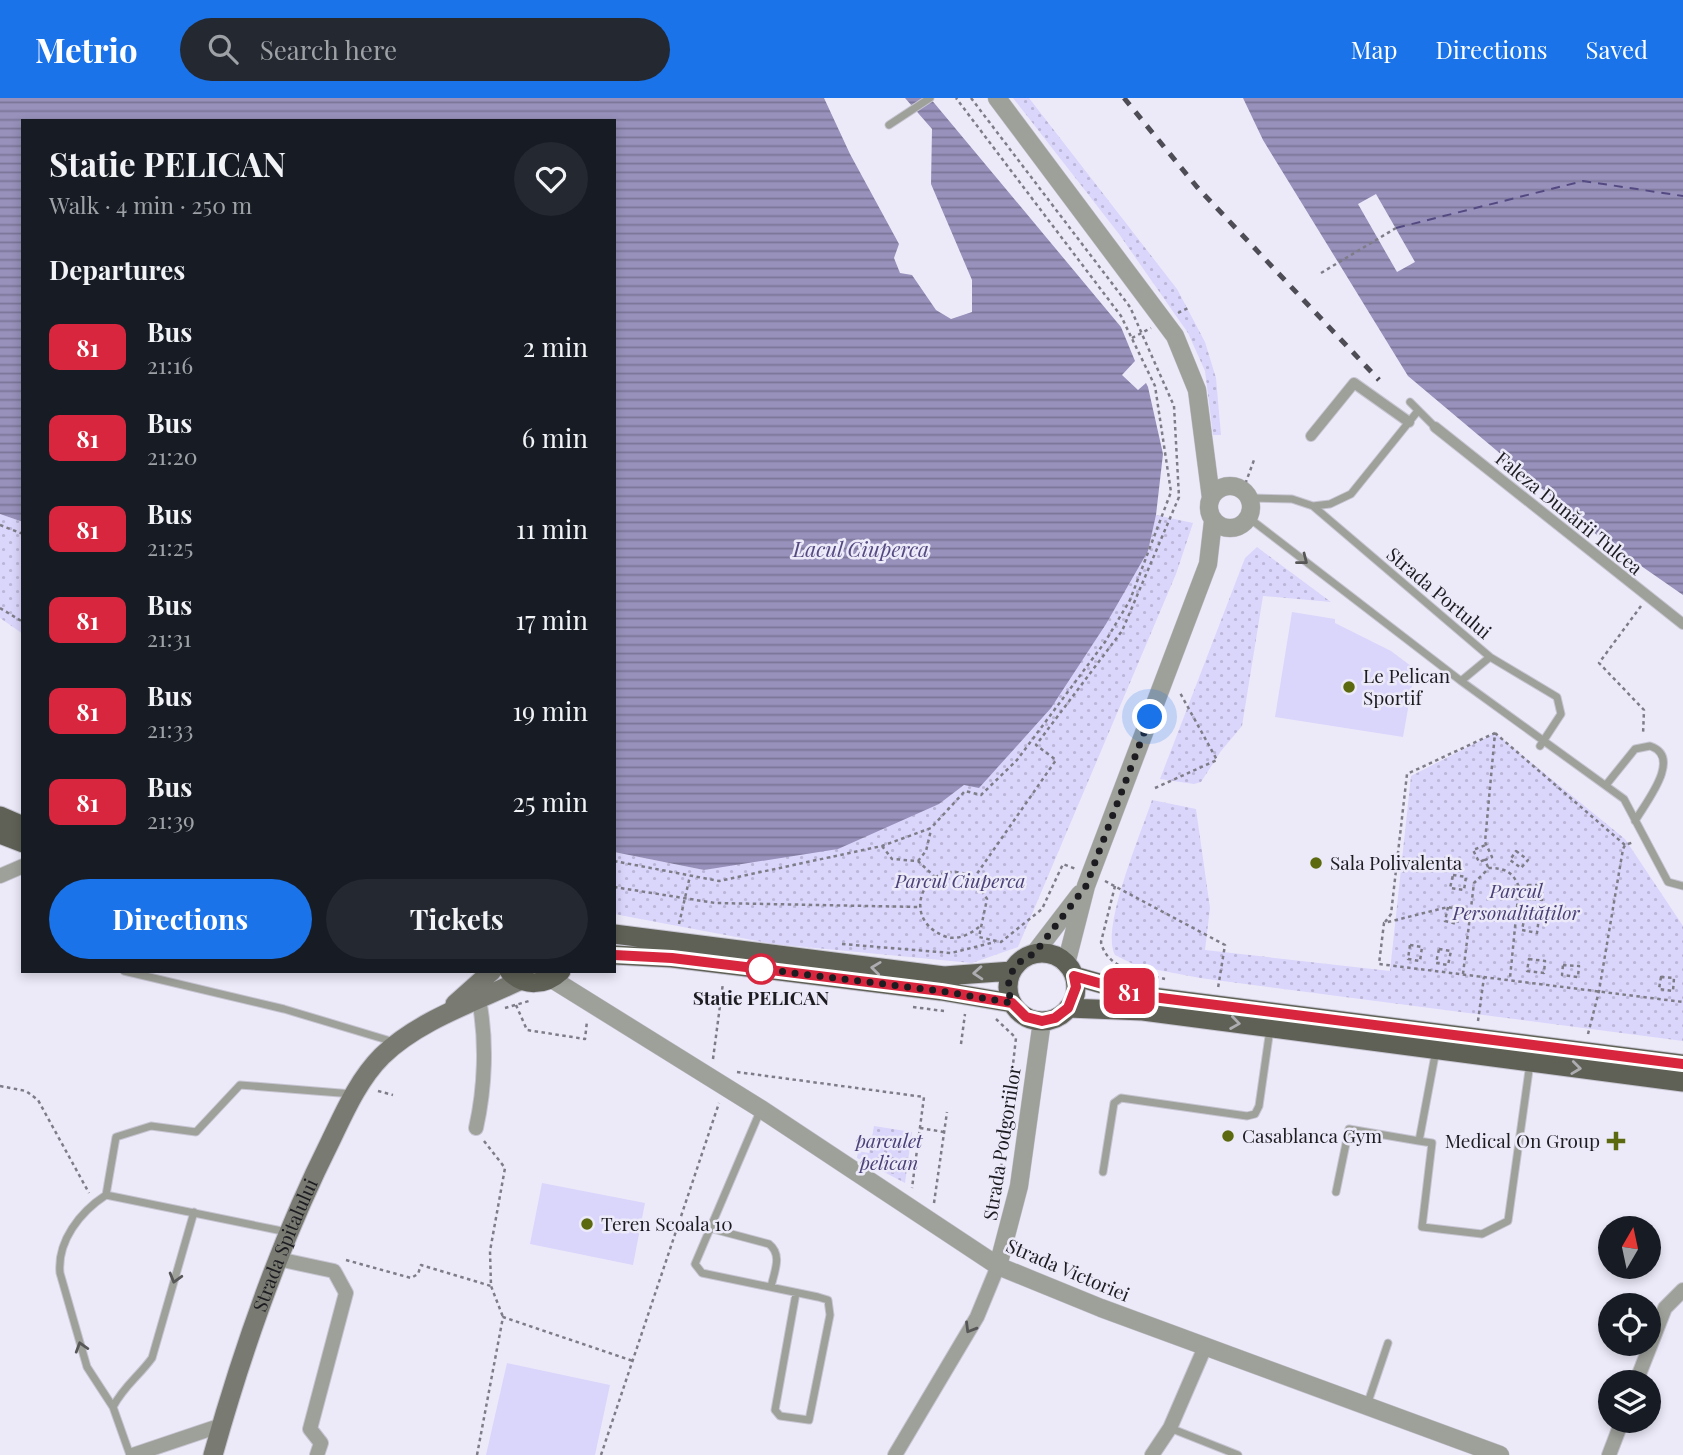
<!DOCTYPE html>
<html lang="en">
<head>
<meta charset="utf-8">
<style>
  body { margin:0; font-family:"Playfair Display",serif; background:#242831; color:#f1f3f6; height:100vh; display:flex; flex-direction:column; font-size:26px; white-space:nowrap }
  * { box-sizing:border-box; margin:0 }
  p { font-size:23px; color:#9ea1a6 }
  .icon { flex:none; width:38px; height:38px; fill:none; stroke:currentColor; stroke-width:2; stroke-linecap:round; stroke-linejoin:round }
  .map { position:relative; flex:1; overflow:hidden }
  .side { position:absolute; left:21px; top:21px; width:595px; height:854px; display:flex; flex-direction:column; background:#171b24; border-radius:0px; box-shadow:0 4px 10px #0003 }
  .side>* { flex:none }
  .badge { padding:0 14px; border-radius:10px; font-size:24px; line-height:46px }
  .needle { width:46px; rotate:9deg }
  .tools { position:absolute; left:1598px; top:1118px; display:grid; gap:14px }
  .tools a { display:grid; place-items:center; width:63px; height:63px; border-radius:50%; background:#171b24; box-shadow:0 4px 10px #0003; font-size:35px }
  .you { position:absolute; width:35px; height:35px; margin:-18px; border:5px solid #fff; border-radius:50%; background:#1a73e8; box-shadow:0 0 0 10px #1a73e833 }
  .map>.badge { position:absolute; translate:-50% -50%; box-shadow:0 0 0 4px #fff }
  h2 { padding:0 28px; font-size:26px; line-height:63px }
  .round { display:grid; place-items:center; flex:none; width:74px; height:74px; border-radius:37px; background:#242831 }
  .overview { display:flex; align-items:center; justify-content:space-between; height:119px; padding:0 28px }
  h1 { font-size:33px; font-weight:700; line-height:52px }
  .action { display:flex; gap:14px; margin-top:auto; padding:14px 28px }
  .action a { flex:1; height:80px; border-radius:42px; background:#1a73e8; color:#fff; font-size:28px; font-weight:700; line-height:80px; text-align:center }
  .action a+a { background:#242831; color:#f1f3f6 }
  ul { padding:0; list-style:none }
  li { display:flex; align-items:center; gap:21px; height:91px; padding:0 28px }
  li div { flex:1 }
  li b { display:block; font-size:26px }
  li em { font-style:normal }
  li .badge { min-width:77px; font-weight:700; text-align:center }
  header { display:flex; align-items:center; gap:42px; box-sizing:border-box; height:98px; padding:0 35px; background:#1a73e8; color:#fff }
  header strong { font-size:33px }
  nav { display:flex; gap:38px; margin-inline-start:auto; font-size:24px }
  .search { width:490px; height:63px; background:#242831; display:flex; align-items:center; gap:18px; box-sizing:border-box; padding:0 24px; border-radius:38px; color:#9ea1a6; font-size:26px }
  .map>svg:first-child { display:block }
  .green { fill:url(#green-dots) }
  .pitch { fill:#dad5fb }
  .water { fill:url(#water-rules) }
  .pier { fill:#eceaf9 }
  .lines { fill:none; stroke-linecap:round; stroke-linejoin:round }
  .ferry { stroke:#554982; stroke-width:2; stroke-dasharray:9 7; stroke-linecap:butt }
  .service-casing { stroke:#c7c5d2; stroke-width:9 }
  .pedestrian-casing { stroke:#c7c5d2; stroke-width:12 }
  .minor-casing { stroke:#c7c5d2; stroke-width:16 }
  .tertiary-casing { stroke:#c7c5d2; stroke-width:19 }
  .secondary-casing { stroke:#c7c5d2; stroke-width:21 }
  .primary-casing { stroke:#c7c5d2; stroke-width:21 }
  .path { stroke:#7e7d87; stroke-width:2.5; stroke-dasharray:3.5 3.5; stroke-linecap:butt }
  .service { stroke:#9ea09a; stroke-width:7 }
  .pedestrian { stroke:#9ea09a; stroke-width:10 }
  .minor { stroke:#9ea09a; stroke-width:14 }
  .tertiary { stroke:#9ea09a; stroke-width:18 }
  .secondary { stroke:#797b72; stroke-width:19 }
  .primary { stroke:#5f6156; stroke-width:19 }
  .rail { stroke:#4e4d55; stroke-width:5; stroke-dasharray:9 9; stroke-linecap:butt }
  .oneway { stroke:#575757 }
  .oneway2 { stroke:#adacb0 }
  .line-casing { stroke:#fff; stroke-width:16 }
  .line { stroke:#d7263d; stroke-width:10 }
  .walk { stroke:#1d1c21; stroke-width:7; stroke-dasharray:0 12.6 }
  .poi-dot { fill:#5d690f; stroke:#eceaf9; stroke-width:2.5 }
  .stop-dot { fill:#fff; stroke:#d7263d; stroke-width:3.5 }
  .labels { text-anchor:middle; stroke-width:5; stroke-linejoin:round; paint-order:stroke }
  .street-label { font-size:19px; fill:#1d1c21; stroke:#eceaf9 }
  .poi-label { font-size:19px; fill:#1d1c21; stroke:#eceaf9; text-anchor:start }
  .park-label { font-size:19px; font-style:italic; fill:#4b4078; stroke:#eceaf9 }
  .stop-label { font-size:19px; font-weight:bold; fill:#1d1c21; stroke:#eceaf9 }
  .water-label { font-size:21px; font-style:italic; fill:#554982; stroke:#eceaf9 }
</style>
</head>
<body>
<header>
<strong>Metrio</strong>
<div class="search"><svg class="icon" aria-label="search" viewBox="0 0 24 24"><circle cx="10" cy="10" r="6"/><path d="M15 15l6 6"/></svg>Search here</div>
<nav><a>Map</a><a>Directions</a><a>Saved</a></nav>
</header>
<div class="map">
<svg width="1683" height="1357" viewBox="0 0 1683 1357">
  <defs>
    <pattern id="green-dots" width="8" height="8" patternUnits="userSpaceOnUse" patternTransform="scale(1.75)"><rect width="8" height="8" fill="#dad5fb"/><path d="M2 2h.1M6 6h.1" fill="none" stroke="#bbb6d7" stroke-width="1.8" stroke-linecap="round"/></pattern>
    <pattern id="water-rules" width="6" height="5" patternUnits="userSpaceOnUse" patternTransform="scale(1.75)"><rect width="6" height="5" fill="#9791bb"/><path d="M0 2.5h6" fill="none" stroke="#7b7698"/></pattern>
  </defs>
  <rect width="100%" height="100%" fill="#eceaf9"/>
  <path class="green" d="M1013,0H1029L1177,191L1205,244L1216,280L1221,337H1213L1205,273L1188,235L1119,136Z
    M0,416L23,424V536L0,520Z
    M1156,417L1193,425L1176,476L1018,849L972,865L774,846L614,816V754L704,772L939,706L964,687L1148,453Z
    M1257,449L1331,504L1263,498L1242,628L1221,653L1201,684L1194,686L1160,681L1245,460Z
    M1495,635L1625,741L1683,828V943L1200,880L1137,868L1115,857C1100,831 1142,733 1152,702L1196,711L1210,810L1205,852L1390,873L1411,678Z
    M874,1028L912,1034L905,1085L857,1060L858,1053L869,1055Z"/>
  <path class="pitch" d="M1292,514L1335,521V525L1391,553L1415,571L1403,639L1275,619Z
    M542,1085L645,1105L633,1167L530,1146Z
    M507,1265L610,1287L595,1357H486Z"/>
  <path class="water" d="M0,0H824L850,56L899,146L894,160L900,175L912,177L936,212L951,221L972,214V182L931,86L932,31L905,0H930L1121,229L1135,263L1122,277L1138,292L1146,285L1148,289L1163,356L1156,417L1148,453L1106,526L1051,610L979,690L964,687L939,706L838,751L704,772L614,754V23H23V424L0,416Z
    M1243,0H1683V497L1598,438L1408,278L1263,42Z"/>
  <path class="pier" d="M1376,96L1415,164L1397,174L1358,106Z"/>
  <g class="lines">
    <path class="ferry" d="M1396,130L1583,83L1683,98"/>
    <g class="service-casing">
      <path id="service" d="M889,27L930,0
        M1410,304L1435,329
        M1250,400L1292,401L1313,408L1490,559L1557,599L1561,616L1540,648
        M1313,408L1330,406L1351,396L1417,314
        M1249,420L1461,583L1490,559
        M1461,583L1624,701L1668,784L1683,788
        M1606,687L1635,651L1650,648C1683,659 1646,704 1635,723
        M124,873L284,911L394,944
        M761,1011L695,1166L702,1175L818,1199L828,1202L830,1217L809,1322L780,1318L775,1312L796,1195
        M1419,1043L1432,1045L1422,1129L1482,1136L1508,1123L1530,965
        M1103,1074L1114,1005L1121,1000L1247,1018L1255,1016L1259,1008L1270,931
        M1336,1094L1349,1031L1419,1043L1436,952
        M106,1097L116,1039L151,1028L196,1034L240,987L353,996
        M709,1130L769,1146C783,1157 774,1174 771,1189
        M1367,1307L1388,1245
        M113,1309L87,1269L60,1175C57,1143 80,1114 106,1097L287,1134
        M1170,1330L1238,1357
        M130,1357L113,1309C123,1289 139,1278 152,1260L194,1114"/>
    </g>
    <g class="pedestrian-casing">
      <path id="pedestrian" d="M1435,329L1683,526
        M1311,338L1354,285L1409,324"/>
    </g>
    <g class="minor-casing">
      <path id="minor" d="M0,778L23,768
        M476,1030C485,990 487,943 479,902
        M278,1161L334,1173L346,1195L310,1331L321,1345L317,1357
        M1636,1284L1665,1210L1683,1192
        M133,1357L222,1327
        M895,1357L977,1219L998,1168
        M1152,1357L1170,1330L1205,1249
        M1609,1357L1622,1323"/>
    </g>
    <g class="tertiary-casing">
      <path id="tertiary" d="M997,0L1175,238L1197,292L1211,400
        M1209 409a21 21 0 1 1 42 0a21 21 0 1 1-42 0Z
        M1034,856L1080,796
        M1066,866L1086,788L1208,466L1213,423
        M552,881L761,1011L998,1168L1101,1210L1500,1357
        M998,1168L1019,1088L1042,923"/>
    </g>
    <g class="secondary-casing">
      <g id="secondary">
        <path d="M455,906L492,873"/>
        <path id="s1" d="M213,1357C243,1250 280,1144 330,1044C344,1015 358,982 382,958C419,922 475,904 521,882"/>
      </g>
    </g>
    <g class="primary-casing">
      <path id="primary" d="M0,718L23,728
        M0,736L23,745
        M614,836L944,878L1012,873
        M1008 889a34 34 0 1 1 68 0a34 34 0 1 1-68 0Z
        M614,857L672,860L941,893L1012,905
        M509,873C524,889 545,888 561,873
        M1074,878L1145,898L1683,966
        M1068,910L1143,913L1683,984"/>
    </g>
    <path class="path" d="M971,0L1130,209L1174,308L1179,399L1122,533L1036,647L1056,662L974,780
      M1321,175L1396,130
      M1178,215L1188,210
      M1132,240L1151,230
      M1243,392L1254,362
      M0,427L23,436
      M1641,508L1599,565L1644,612L1643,637
      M0,510L23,524
      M1495,635L1625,747
      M1155,690L1217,662L1179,593
      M882,748L892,761L918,763L935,779
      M1516,753L1528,762L1521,770L1510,762Z
      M1484,762L1479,764L1473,752L1486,747
      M614,763L719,783L882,748L931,730L965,693L981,697L1017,662L1105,544L1130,502L1171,394L1155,288L1121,218L956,0
      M918,763L926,753L931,732
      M1488,769L1485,762L1492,759L1485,744L1495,635
      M1453,777L1466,779L1464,792L1450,790Z
      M1105,783L1225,847L1218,890
      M1528,787H1542V802L1527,801Z
      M1115,788L1101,844C1107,872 1141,875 1165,881
      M614,789L715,805L920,809
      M1448,809L1445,823L1457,826L1460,812L1448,809L1384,825L1379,866L1683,904
      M1525,817L1539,819L1537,835L1522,832Z
      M1385,824L1391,816L1407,676L1495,635
      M679,826L690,778
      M979,829C969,837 956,843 944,838C895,818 930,754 974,780L987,801L979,839L1001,844L1042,811L1063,766L1076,771
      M842,846L951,855L995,844
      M1410,847L1422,849L1420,863L1408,861Z
      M1439,851L1451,853L1448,867L1436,865Z
      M1529,861L1545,863L1544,875L1527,873Z
      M1563,867L1579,868L1578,879L1562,877Z
      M1463,876L1474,785L1489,770C1505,770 1513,774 1519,789L1510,880
      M1661,879L1674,880L1673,893L1659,891Z
      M516,907L527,932L585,941L587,923
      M913,909L944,913
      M505,910L529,903
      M996,921L1016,940L998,1097
      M1478,923L1484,879
      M1588,936L1599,893L1623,751L1625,747L1634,744
      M961,946L965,916
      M713,961L723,885
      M737,974L924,999L912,1090
      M0,988L26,993L38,1002L89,1095
      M378,993L393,997
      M920,1030L944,1034
      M484,1043L505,1070L490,1153L491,1188L503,1219
      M934,1105L947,1014
      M346,1162L411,1180L418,1176L421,1167L491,1188
      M477,1357L503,1219L633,1263
      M601,1357L719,1005"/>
    <use href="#service" class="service"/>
    <use href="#pedestrian" class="pedestrian"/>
    <use href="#minor" class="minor"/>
    <use href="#tertiary" class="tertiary"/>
    <use href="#secondary" class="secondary"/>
    <use href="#primary" class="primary"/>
    <path class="rail" d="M1124,0L1197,89L1379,282"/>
  </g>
  <defs><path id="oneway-chevron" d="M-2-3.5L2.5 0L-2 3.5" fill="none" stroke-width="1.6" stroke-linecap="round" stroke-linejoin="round" transform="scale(1.75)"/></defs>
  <g class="oneway">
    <use href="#oneway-chevron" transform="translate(1303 462) rotate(38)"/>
    <use href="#oneway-chevron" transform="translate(175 1180) rotate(106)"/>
    <use href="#oneway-chevron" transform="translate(970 1230) rotate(121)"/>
    <use href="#oneway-chevron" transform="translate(81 1249) rotate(-107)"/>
  </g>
  <g class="oneway2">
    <use href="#oneway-chevron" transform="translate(876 870) rotate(-173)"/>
    <use href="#oneway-chevron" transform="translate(978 875) rotate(176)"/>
    <use href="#oneway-chevron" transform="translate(1235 925) rotate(8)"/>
    <use href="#oneway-chevron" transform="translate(1576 970) rotate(7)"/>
  </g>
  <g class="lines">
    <g class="line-casing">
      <path id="line" d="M614,857L672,860L941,893L1012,905L1026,919L1042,923L1055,920L1068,910L1076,889L1074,878L1145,898L1683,966"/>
    </g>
    <use href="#line" class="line"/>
    <path class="walk" d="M761,871L753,870L941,893L1012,905C1003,883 1012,864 1034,856L1086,788L1150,619"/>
  </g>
  <g class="poi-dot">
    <circle cx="1349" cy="589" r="7"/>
    <circle cx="1316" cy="765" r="7"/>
    <circle cx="1228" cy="1038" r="7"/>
    <path d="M1612.5 1032.5h7v7h7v7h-7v7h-7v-7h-7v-7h7z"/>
    <circle cx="587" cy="1126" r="7"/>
  </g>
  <circle class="stop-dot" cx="761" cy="871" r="14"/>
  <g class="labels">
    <g class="street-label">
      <text transform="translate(1569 415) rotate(39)" y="7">Faleza Dunării Tulcea</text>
      <text transform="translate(1439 495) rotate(40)" y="7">Strada Portului</text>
      <text transform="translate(1002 1045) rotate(-81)" y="7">Strada Podgoriilor</text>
      <text dy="7" stroke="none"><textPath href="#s1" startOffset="222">Strada Spitalului</textPath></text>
      <text transform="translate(1068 1172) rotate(23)" y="7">Strada Victoriei</text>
    </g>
    <g class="poi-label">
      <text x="1363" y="585">Le Pelican<tspan x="1363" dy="22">Sportif</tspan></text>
      <text x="1330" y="772">Sala Polivalenta</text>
      <text x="1242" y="1045">Casablanca Gym</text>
      <text x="1600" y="1050" text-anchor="end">Medical On Group</text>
      <text x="601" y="1133">Teren Scoala 10</text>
    </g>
    <g class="park-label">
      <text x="960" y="790">Parcul Ciuperca</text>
      <text x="1516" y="800">Parcul<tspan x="1516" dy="22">Personalităților</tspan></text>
      <text x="889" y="1050">parculet<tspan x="889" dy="22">pelican</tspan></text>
    </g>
    <g class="stop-label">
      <text x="761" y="907">Statie PELICAN</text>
    </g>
    <g class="water-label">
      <text x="861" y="459">Lacul Ciuperca</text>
    </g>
  </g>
</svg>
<div class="tools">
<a><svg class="needle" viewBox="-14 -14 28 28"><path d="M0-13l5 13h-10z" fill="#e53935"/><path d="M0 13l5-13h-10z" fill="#9ea1a6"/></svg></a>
<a><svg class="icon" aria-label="locate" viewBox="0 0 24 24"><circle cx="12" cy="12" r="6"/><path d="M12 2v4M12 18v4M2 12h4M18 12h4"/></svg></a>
<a><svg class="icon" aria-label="layers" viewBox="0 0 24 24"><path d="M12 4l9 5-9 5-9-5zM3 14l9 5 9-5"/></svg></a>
</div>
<div class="you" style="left:1150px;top:619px"></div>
<b class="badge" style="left:1129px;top:893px;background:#d7263d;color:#fff">81</b>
<section class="side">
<div class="overview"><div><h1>Statie PELICAN</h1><p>Walk · 4 min · 250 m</p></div><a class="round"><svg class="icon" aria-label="heart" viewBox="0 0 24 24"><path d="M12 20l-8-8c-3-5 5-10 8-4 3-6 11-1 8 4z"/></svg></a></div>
<h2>Departures</h2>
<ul>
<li><span class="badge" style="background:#d7263d;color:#fff">81</span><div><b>Bus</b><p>21:16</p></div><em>2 min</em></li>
<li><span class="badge" style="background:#d7263d;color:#fff">81</span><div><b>Bus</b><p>21:20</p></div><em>6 min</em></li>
<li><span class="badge" style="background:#d7263d;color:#fff">81</span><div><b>Bus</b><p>21:25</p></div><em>11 min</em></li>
<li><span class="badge" style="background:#d7263d;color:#fff">81</span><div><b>Bus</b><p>21:31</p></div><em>17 min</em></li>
<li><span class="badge" style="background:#d7263d;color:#fff">81</span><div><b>Bus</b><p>21:33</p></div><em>19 min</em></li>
<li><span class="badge" style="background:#d7263d;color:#fff">81</span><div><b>Bus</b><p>21:39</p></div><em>25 min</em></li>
</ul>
<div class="action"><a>Directions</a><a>Tickets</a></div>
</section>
</div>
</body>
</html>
